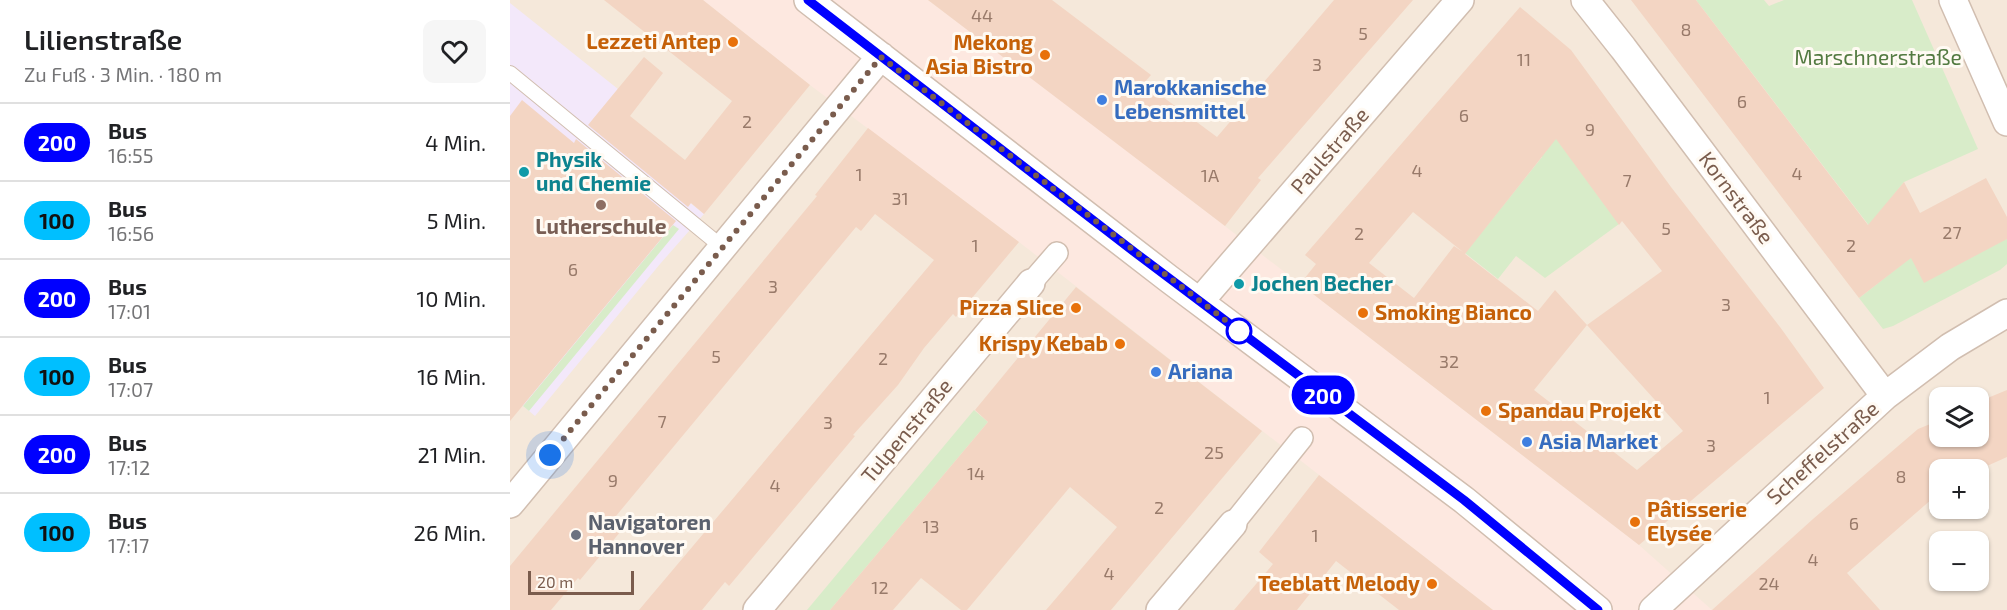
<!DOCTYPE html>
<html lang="de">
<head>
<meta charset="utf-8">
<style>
  body { margin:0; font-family:"Exo 2",sans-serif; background:#f6f6f6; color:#202124; height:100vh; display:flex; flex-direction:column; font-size:22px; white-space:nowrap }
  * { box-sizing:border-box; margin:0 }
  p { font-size:20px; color:#757577 }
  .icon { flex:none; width:33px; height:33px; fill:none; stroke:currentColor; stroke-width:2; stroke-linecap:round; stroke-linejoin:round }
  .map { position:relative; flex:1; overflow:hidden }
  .details { display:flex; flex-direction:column; background:#fff; width:510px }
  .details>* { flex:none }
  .badge { padding:0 12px; border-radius:20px; font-size:21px; line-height:39px }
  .tools { position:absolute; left:1419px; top:387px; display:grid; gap:12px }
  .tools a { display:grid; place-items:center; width:60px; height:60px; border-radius:12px; background:#fff; box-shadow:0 2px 4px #0004; font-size:30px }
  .scale { position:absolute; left:18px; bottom:15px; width:106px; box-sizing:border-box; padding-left:6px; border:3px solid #7a5c4d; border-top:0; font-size:16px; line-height:21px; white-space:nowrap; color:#7a5c4d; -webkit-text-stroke:4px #fffaf3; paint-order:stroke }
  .you { position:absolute; width:30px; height:30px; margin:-15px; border:4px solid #fff; border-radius:50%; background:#1a73e8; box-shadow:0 0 0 9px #1a73e833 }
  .map>.badge { position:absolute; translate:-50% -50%; box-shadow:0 0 0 3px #fff }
  .round { display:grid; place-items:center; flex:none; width:63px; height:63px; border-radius:12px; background:#f6f6f6 }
  .headline { display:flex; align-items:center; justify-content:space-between; height:102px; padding:0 24px }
  h1 { font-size:28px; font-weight:600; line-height:45px }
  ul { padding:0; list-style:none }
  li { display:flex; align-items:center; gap:18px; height:78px; padding:0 24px; border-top:2px solid #e0e0e0 }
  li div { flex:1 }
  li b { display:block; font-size:22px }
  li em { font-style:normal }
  li .badge { min-width:66px; font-weight:700; text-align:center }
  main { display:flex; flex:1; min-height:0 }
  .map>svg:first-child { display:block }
  .residential { fill:#f5e8da; fill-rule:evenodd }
  .commercial { fill:#fde8e0 }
  .education { fill:#f3e8fa }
  .green { fill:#d8ecc9 }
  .building { fill:#f3d5c3; fill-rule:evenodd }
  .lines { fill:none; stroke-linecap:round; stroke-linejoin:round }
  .service-casing { stroke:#d1beb0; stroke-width:16 }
  .pedestrian-casing { stroke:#d1beb0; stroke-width:24 }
  .minor-casing { stroke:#d1beb0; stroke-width:30 }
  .service { stroke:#fff; stroke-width:14 }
  .pedestrian { stroke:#fff; stroke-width:21 }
  .minor { stroke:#fff; stroke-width:27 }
  .line-casing { stroke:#fff; stroke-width:14 }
  .line { stroke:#00f; stroke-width:9 }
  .walk { stroke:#7a5c4d; stroke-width:6; stroke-dasharray:0 10.8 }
  .food-dot { fill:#e8710a; stroke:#fffaf3; stroke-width:2 }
  .shop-dot { fill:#3f7fe0; stroke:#fffaf3; stroke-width:2 }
  .culture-dot { fill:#0f9aa8; stroke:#fffaf3; stroke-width:2 }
  .education-dot { fill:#8d6e63; stroke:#fffaf3; stroke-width:2 }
  .stop-dot { fill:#fff; stroke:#00f; stroke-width:3 }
  .worship-dot { fill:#6b7280; stroke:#fffaf3; stroke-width:2 }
  .labels { text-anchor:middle; stroke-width:6; stroke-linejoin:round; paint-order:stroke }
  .number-label { font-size:18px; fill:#987a6a }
  .food-label { font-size:21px; font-weight:bold; fill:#c56008; stroke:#fffaf3; text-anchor:end }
  .park-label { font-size:21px; fill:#537a41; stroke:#fffaf3 }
  .shop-label { font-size:21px; font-weight:bold; fill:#366cbe; stroke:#fffaf3; text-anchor:start }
  .street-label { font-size:21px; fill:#7a5c4d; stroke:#fffaf3 }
  .culture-label { font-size:21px; font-weight:bold; fill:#0d838f; stroke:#fffaf3; text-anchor:start }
  .education-label { font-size:21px; font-weight:bold; fill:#785e54; stroke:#fffaf3 }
  .worship-label { font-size:21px; font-weight:bold; fill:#5b616d; stroke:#fffaf3; text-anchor:start }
</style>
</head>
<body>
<main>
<section class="details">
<div class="headline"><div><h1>Lilienstraße</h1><p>Zu Fuß · 3 Min. · 180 m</p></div><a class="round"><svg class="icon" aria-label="heart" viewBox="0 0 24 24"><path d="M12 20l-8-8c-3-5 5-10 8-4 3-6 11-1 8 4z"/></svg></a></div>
<ul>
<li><span class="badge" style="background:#00f;color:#fff">200</span><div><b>Bus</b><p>16:55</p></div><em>4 Min.</em></li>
<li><span class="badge" style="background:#00bfff;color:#111">100</span><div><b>Bus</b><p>16:56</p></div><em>5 Min.</em></li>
<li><span class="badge" style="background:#00f;color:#fff">200</span><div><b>Bus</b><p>17:01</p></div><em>10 Min.</em></li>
<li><span class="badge" style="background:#00bfff;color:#111">100</span><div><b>Bus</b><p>17:07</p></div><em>16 Min.</em></li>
<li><span class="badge" style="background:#00f;color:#fff">200</span><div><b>Bus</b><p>17:12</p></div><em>21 Min.</em></li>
<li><span class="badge" style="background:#00bfff;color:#111">100</span><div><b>Bus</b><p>17:17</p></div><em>26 Min.</em></li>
</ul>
</section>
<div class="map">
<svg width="1497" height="610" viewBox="0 0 1497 610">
  <rect width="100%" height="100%" fill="#fdf6ec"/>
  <path class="residential" d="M0,0H1497V610H0ZM1430,398H1468V436H1430ZM1430,470H1468V508H1430ZM1430,542H1468V580H1430Z"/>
  <path class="commercial" d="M193,0H418L594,133L1129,545L1202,610H983L509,242L300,85Z"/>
  <path class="education" d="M0,3L108,89L81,122L194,214L150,264L25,416L0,395Z"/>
  <path class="green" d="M1186,0H1254L1259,6L1274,0H1402L1468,149L1394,182L1374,207L1497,239V264L1490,270L1383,326L1373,329L1349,298L1390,266Z
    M1035,123L1109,224L1035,278L1006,256L988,279L955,253L1032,157L1023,131Z
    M163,225L169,229L19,411L13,406Z
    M464,410L478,422L320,610H297Z"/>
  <path class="building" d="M94,0H193L300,85L194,214L181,203L178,207L78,125L134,57L153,73L120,116L175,160L222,101Z
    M418,0H542L641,75L634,83L707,137L824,0H903L748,178L751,180L715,226Z
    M1121,0H1186L1358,225L1394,182L1410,213L1476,178L1497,217V239L1414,283L1401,258L1349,298Z
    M1010,7L1061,50L1161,187L1270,327L1314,388L1129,545L790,284L806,264L795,255ZM1046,139L1109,225L1112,221L1152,271L1077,325L1045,290L1028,311L955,254ZM903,212L953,252L944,246L904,298L859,263ZM1077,325L1173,431L1127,470L1024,390Z
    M12,100L64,143L66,139L166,221L0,421V116Z
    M358,128L509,242L446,317L443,314L414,348L388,385L343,435L345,436L219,586L215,582L192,610H129L424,260L365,214L351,231L346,227L101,522L111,531L70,580L68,578L41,610H0V566L307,196L305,195Z
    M566,287L752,431L601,610H536L607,527L560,487L457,610H451L411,578L383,610H320L478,422L465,410Z
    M1497,390V457L1468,470H1430V492L1337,573L1370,610H1202L1303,519L1408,429L1430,420V436H1468V402Z
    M809,475L983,610H889L826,561L787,610H724L763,564L749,552Z"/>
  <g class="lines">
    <g class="service-casing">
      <path id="service" d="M0,73L212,247"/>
    </g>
    <g class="pedestrian-casing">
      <path id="pedestrian" d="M521,283L547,253
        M723,524L792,438"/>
    </g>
    <g class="minor-casing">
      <path id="minor" d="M298,0L659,279L954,500L1088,610
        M1075,0L1113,48L1375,396
        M1443,0L1497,122
        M690,301L950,0
        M0,504L371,56
        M247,610L521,283
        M650,610L723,524
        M1143,610L1375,396L1440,347L1497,313"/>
    </g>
    <use href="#service" class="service"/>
    <use href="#pedestrian" class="pedestrian"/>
    <use href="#minor" class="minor"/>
  </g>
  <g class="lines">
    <g class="line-casing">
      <path id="line" d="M298,0L627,254L954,500L1088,610"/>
    </g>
    <use href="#line" class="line"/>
    <path class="walk" d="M40,455L371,57L736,336L729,331"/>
  </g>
  <g class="food-dot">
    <circle cx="223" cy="42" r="6"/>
    <circle cx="535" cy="55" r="6"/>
    <circle cx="566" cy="308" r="6"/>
    <circle cx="853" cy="313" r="6"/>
    <circle cx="610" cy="344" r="6"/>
    <circle cx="976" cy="411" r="6"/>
    <circle cx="1125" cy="522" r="6"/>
    <circle cx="922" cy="584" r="6"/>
  </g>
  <g class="shop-dot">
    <circle cx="592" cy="100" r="6"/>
    <circle cx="646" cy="372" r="6"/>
    <circle cx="1017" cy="442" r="6"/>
  </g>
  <g class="culture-dot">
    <circle cx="14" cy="172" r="6"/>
    <circle cx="729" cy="284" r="6"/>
  </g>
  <circle class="education-dot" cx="91" cy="205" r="6"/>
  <circle class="stop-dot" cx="729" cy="331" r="12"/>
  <circle class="worship-dot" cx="66" cy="535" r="6"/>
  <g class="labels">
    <g class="number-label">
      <text x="472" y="22">44</text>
      <text x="1176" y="36">8</text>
      <text x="853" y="40">5</text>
      <text x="1014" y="66">11</text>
      <text x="807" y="71">3</text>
      <text x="1232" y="108">6</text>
      <text x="954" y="122">6</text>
      <text x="237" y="128">2</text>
      <text x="1080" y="136">9</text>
      <text x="907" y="177">4</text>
      <text x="1287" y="180">4</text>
      <text x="349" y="181">1</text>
      <text x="700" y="182">1A</text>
      <text x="1117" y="187">7</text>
      <text x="390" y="205">31</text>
      <text x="1156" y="235">5</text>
      <text x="1442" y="239">27</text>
      <text x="849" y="240">2</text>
      <text x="465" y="252">1</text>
      <text x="1341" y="252">2</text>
      <text x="63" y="276">6</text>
      <text x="263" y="293">3</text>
      <text x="1216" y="311">3</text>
      <text x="206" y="363">5</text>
      <text x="373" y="365">2</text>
      <text x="939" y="368">32</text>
      <text x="1257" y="404">1</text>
      <text x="152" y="428">7</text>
      <text x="318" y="429">3</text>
      <text x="1201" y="452">3</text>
      <text x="704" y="459">25</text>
      <text x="466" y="480">14</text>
      <text x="1391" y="483">8</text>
      <text x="103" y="487">9</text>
      <text x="265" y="492">4</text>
      <text x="649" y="514">2</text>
      <text x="1344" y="530">6</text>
      <text x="421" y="533">13</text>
      <text x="805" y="542">1</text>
      <text x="1303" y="566">4</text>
      <text x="599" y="580">4</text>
      <text x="1259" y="590">24</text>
      <text x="370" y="594">12</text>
    </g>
    <g class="food-label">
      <text x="211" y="49">Lezzeti Antep</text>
      <text x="523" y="50">Mekong<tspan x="523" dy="24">Asia Bistro</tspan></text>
      <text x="554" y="315">Pizza Slice</text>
      <text x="865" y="320" text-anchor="start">Smoking Bianco</text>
      <text x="598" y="351">Krispy Kebab</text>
      <text x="988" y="418" text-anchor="start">Spandau Projekt</text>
      <text x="1137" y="517" text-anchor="start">Pâtisserie<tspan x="1137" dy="24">Elysée</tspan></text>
      <text x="910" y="591">Teeblatt Melody</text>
    </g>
    <g class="park-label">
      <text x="1368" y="65">Marschnerstraße</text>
    </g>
    <g class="shop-label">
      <text x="604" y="95">Marokkanische<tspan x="604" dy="24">Lebensmittel</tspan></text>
      <text x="658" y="379">Ariana</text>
      <text x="1029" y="449">Asia Market</text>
    </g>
    <g class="street-label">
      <text transform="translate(820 151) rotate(-49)" y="7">Paulstraße</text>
      <text transform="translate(1226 198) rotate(53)" y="7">Kornstraße</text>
      <text transform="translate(397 431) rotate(-50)" y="7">Tulpenstraße</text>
      <text transform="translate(1313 453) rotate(-42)" y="7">Scheffelstraße</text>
    </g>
    <g class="culture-label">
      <text x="26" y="167">Physik<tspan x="26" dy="24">und Chemie</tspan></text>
      <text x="741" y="291">Jochen Becher</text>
    </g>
    <g class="education-label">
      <text x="91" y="234">Lutherschule</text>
    </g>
    <g class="worship-label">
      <text x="78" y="530">Navigatoren<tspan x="78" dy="24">Hannover</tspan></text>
    </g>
  </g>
</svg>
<div class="tools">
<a><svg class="icon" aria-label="layers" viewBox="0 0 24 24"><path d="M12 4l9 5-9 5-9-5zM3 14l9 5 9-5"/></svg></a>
<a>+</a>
<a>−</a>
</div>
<div class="scale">20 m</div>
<div class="you" style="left:40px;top:455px"></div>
<b class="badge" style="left:813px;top:395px;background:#00f;color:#fff">200</b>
</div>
</main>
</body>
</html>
